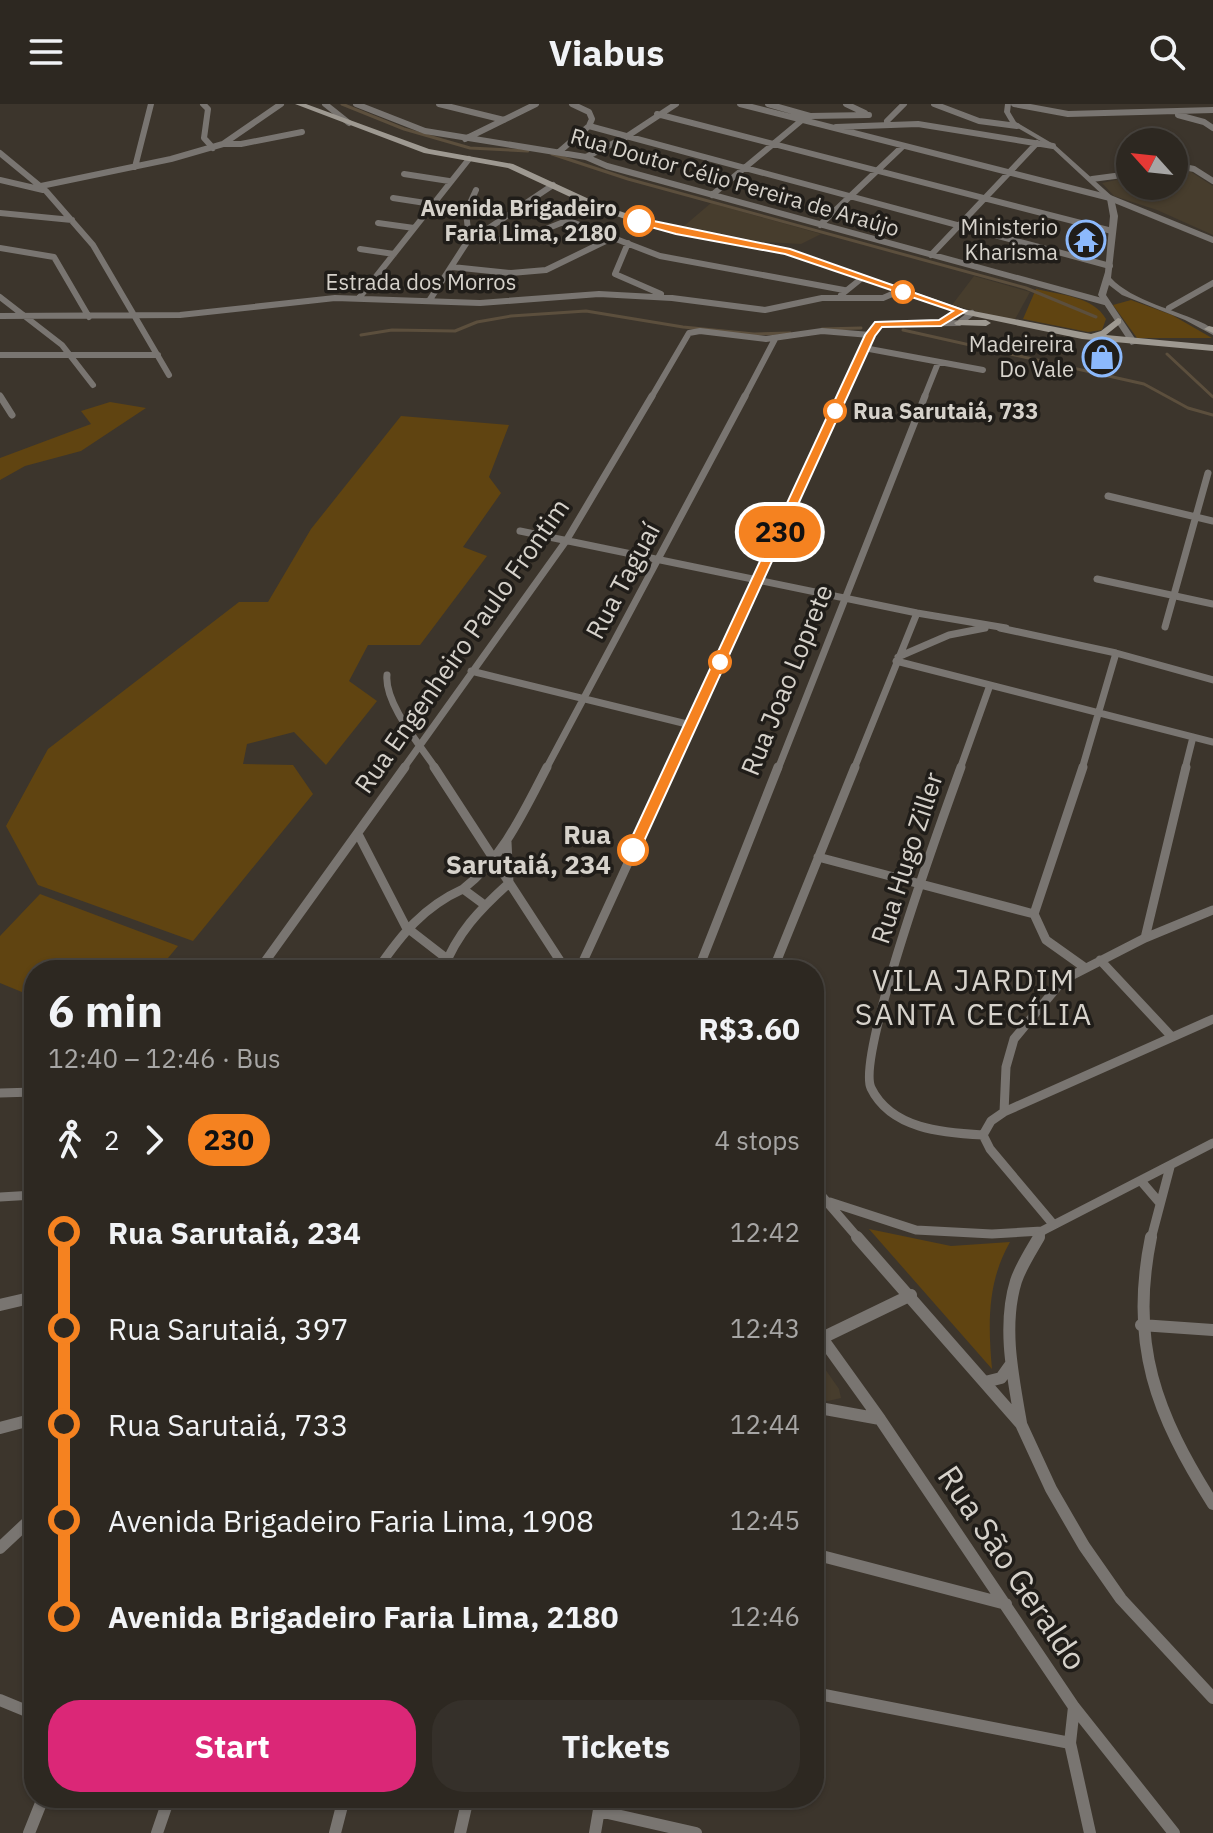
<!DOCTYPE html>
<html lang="en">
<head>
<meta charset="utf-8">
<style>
  body { margin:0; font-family:"IBM Plex Sans",sans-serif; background:#35302a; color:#f1f3f6; height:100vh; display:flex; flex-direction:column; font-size:30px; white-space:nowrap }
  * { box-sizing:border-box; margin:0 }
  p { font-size:26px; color:#a7a6a5 }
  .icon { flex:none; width:44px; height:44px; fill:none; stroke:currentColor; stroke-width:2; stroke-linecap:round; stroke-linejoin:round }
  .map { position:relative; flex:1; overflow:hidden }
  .details { position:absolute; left:24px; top:856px; width:800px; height:848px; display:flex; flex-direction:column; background:#2d2821; border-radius:32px; box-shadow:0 2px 6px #0004,0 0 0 2px #48443f }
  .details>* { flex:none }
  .badge { padding:0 16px; border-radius:26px; font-size:28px; line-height:52px }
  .needle { width:52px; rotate:297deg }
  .tools { position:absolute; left:1116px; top:24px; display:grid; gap:16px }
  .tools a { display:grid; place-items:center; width:72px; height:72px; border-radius:50%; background:#2d2821; box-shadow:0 2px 6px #0004,0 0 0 2px #48443f; font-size:40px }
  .map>.badge { position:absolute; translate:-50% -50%; box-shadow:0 0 0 4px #fff }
  .legs { display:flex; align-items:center; gap:12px; height:88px; padding:0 24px; font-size:26px }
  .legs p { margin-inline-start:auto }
  .headline { display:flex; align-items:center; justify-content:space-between; height:136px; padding:0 24px }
  h1 { font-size:44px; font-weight:700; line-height:60px }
  .action { display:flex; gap:16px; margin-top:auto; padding:16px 24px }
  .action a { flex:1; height:92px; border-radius:32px; background:#db2777; color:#fff; font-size:32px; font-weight:700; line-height:92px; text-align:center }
  .action a+a { background:#35302a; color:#f1f3f6 }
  ul { padding:0 24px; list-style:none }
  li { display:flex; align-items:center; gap:28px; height:96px; font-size:30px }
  li i { display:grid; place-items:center; width:12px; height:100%; margin:0 10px; background:currentColor }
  li i::after { content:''; width:20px; height:20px; margin:-10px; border:6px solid; border-radius:50%; background:#2d2821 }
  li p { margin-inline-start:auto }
  li:first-child i { background:linear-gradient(#0000 50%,currentColor 0) }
  li:last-child i { background:linear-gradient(currentColor 50%,#0000 0) }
  header { display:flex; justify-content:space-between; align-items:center; height:104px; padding:0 24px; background:#2d2821; font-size:36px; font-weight:700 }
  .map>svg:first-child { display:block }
  .built { fill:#473d2d }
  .green { fill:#604411 }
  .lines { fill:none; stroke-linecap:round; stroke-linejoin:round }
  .stream { stroke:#5c4f3d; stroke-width:3 }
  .minor-far3 { stroke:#797571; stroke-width:6 }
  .minor-far2 { stroke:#797571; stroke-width:7 }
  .minor-far1 { stroke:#797571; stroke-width:9 }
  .minor { stroke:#797571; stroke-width:12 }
  .tertiary { fill:#797571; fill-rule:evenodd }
  .secondary { fill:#9e9991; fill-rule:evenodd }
  .line-1 { fill:#f58220; stroke:#fff; stroke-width:2 }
  .stop-1-dot { fill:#fff; stroke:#f58220; stroke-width:4 }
  .labels { text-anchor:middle; stroke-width:7; stroke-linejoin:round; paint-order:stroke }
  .far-street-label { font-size:22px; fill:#d6d2cb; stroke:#201d19 }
  .far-stop-label { font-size:22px; font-weight:bold; fill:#d6d2cb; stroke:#201d19; text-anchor:end }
  .far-poi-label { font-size:22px; fill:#d6d2cb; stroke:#201d19; text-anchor:end }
  .street-label { font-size:26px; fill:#d6d2cb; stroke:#201d19 }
  .stop-label { font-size:26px; font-weight:bold; fill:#d6d2cb; stroke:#201d19; text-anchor:end }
  .quarter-label { font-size:30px; letter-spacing:2px; fill:#d6d2cb; stroke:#201d19 }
  .near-street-label { font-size:32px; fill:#d6d2cb; stroke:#201d19 }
</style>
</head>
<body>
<header><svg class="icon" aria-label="menu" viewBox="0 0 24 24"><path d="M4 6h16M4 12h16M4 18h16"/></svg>Viabus<svg class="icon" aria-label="search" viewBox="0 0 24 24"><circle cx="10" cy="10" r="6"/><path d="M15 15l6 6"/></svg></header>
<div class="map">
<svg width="1213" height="1729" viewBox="0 0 1213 1729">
  <rect width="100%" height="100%" fill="#3c352c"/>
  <path class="built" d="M1174,64L1188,66L1213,82V131L1157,106L1114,92L1102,79L1130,73V82H1174Z
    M711,99L821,130L801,140L762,138L684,122Z
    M974,172L1030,188L1014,217L952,201Z
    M814,1249L839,1285L841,1294L828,1297L814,1295Z"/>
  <path class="green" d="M1036,185C1060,191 1093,192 1106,215L1102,226L1088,228L1023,215Z
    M1131,196L1172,211L1212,234H1137L1113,201Z
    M110,298L146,304L81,347L25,362L0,376V354L91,320L81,307Z
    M401,312L509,321L489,373L501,389L463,443L487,452L420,541H368L349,577L377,597L326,661L294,628L247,640L243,660L293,661L313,690L193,837L38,781L6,722L48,645L239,498H268L311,425Z
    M40,790L178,842L158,866H34V893L0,879V832Z
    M869,1125L951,1142L1010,1138C987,1178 988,1220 992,1265Z"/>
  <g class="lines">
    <path class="stream" d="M342,0L404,25L470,44L528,47
      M552,50L628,75L1026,184L1096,213
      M822,225L861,224
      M903,226L1144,280L1188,304L1213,311
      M361,231L392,226L455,227L477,218L511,212L586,207L683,223L754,230L790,229
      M1167,250L1213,293"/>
    <path class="minor-far3" d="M203,0L208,5L204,34L213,44
      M325,0L349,19
      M356,0L425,27L586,53L607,62L1105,198
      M439,0L504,16
      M740,0L1110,94L1213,136
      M768,0L810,12L869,11
      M846,0L865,9
      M934,0L979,17L1017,22
      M1014,0L1068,10L1213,6
      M657,10L1112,127
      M1178,11L1204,18L1213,24
      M887,17L904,0
      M589,22L1110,162
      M836,23L918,20L1053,42
      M465,35L536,0
      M223,40L281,0
      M560,47L589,22L592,15L589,8L572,0
      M0,49L46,87L93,141L169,271
      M586,53L626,33L676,0
      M1174,61L1194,65L1213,77
      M135,63L151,0
      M404,70L449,77
      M1092,75L1130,70
      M0,76L43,86
      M41,82L171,55L223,40H241L302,28
      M712,91L802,16
      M393,94L432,100
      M0,109L72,116
      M378,119L414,124
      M820,121L903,42
      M470,132L483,128L553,81
      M469,135L516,137L561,119L572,118L660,152L844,186
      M628,139L615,170L661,190
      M0,144L54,153L89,213
      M360,145L394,150
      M931,151L1037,39
      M452,163L511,169L546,166L614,133
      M841,191L862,174
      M0,193L62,241L93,281
      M359,194L469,55
      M429,197L469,135L466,108L476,86
      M1169,204L1213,179
      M0,212L180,211L335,194L480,199L599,190L672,194L765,206L822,194H883L899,187
      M864,244L983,266
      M0,251H158
      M651,294L689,229L700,227L766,235L822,227L870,231
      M744,294L775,235
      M841,294L870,231L879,220L959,219L972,209
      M924,294L938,259"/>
    <path class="minor-far2" d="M0,292L12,311
      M1108,392L1213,417
      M520,427L917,509L1006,524
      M1097,475L1213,500
      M1165,523L1208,369
      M1000,524L1116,549L1213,576
      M898,553L949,531L985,524
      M896,557L1213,638
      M471,567L691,621
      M387,571C384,599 420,641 436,665
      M403,665L566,437L652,292
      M546,665L745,292
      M671,665L842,292
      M778,665L925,292
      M854,665L917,509
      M960,665L990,581
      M1082,665L1116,549
      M1185,665L1193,633"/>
    <path class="minor-far1" d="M434,663L566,866
      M961,663C944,710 856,951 871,984C891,1025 943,1029 983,1031L991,1017L1004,1008L1213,915
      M1083,663L1034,810L1046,836L1084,863
      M358,730L406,823L446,854
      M818,753L1034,810
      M463,785C503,754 524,707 547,663
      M1145,834L1186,663
      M1100,856L1172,933
      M259,866L405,663
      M377,866C401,831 423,803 463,785L482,799
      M443,866C457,829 480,805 509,779L507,738
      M579,866L672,663
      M698,866L778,663
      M773,866L855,663
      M0,989L34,988
      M1004,1008L1006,963L1014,935L1063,876L1145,834L1213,806
      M983,1031L990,1045L1053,1120
      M1141,1077L1159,1098
      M814,1083L859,1135
      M0,1093L34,1091
      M830,1098L916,1126L992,1130L1042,1127
      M1038,1135L1042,1127L1213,1039
      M1151,1135L1170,1063"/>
    <path class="minor" d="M857,1133L1021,1320L1051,1385L1084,1442L1121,1495L1213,1594
      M1151,1133C1129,1240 1156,1310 1213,1400
      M0,1201L34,1193
      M1141,1221L1213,1226
      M814,1223L880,1315L1074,1603L1174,1729
      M822,1234L911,1191
      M985,1278L1001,1274L1011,1260
      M814,1303L880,1315
      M1021,1319C1013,1273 1002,1222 1016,1177C1021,1162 1031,1147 1039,1133
      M0,1324L34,1315
      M0,1444L34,1412
      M814,1450L1006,1500
      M814,1589L1070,1639
      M0,1596L34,1610
      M1074,1603L1070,1639L1090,1729
      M599,1707L696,1729
      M29,1729L43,1694
      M157,1729L169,1694
      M335,1729L344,1694
      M460,1729L468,1694
      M595,1729L601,1694"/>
    <path class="tertiary" d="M1005,0H1011L1010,8L1016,18L1055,41L1114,94L1118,112L1111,174C1132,197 1177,206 1205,220L1213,225V231L1185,216L1122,191L1109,181L1106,191L1138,239L1131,241L1098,191L1105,168L1110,112L1107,95L1051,43L1011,20L1004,8Z"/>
    <path class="secondary" d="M295,0H306L429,45L513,60L602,101L634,112L677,125L790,145L963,205L1091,230L1101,227L1118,214L1121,215V219L1106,231L1213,241V247L1082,235L958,209L785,149L676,130L628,116L596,105L508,64L424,49Z
      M959,216H986L991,219L986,222L956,221L954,219Z
      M1209,222L1213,223V229L1204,225Z"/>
  </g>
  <path class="line-1" d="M639,114L790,145L966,207L941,222L882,223L875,232L640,746L633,752L626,746L865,231L875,218L939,216L953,207L785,150L676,130L636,119Z"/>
  <defs>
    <g id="temple-ring" transform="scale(2)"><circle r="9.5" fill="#201d19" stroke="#8cb9fc" stroke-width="1.5"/><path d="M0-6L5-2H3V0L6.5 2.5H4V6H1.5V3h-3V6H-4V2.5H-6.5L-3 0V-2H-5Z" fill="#8cb9fc"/></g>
    <g id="shop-ring" transform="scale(2)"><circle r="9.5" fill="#201d19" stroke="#8cb9fc" stroke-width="1.5"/><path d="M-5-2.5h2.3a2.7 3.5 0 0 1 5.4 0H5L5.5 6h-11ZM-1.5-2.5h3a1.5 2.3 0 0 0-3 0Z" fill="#8cb9fc"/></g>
  </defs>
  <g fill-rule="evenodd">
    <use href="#temple-ring" x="1086" y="136"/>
    <use href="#shop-ring" x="1102" y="253"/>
  </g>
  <g class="stop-1-dot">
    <circle cx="639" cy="117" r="14"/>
    <circle cx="903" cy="188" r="10"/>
    <circle cx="835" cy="307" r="10"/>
    <circle cx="720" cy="558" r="10"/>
    <circle cx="633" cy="746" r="14"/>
  </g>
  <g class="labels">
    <g class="far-street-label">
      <text transform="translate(735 78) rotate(16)" y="8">Rua Doutor Célio Pereira de Araújo</text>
      <text x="421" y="186">Estrada dos Morros</text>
    </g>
    <g class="far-stop-label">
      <text x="617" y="112">Avenida Brigadeiro<tspan x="617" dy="25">Faria Lima, 2180</tspan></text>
      <text x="853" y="315" text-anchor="start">Rua Sarutaiá, 733</text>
    </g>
    <g class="far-poi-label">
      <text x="1058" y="131">Ministerio<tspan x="1058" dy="25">Kharisma</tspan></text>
      <text x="1074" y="248">Madeireira<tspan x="1074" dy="25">Do Vale</tspan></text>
    </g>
    <g class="street-label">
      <text transform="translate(623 477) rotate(-62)" y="9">Rua Taguaí</text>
      <text transform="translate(462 542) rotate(-55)" y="9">Rua Engenheiro Paulo Frontim</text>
      <text transform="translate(787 576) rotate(-68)" y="9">Rua Joao Loprete</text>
      <text transform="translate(907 754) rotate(-72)" y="9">Rua Hugo Ziller</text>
    </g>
    <g class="stop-label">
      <text x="611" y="740">Rua<tspan x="611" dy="30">Sarutaiá, 234</tspan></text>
    </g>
    <g class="quarter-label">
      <text x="974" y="887">VILA JARDIM<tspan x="974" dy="34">SANTA CECÍLIA</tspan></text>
    </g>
    <g class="near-street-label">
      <text transform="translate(1012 1464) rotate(56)" y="11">Rua São Geraldo</text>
    </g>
  </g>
</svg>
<div class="tools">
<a><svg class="needle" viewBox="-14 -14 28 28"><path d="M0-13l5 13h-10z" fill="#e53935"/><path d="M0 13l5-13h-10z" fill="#a7a6a5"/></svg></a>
</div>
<b class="badge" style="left:780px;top:428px;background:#f58220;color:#111">230</b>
<section class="details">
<div class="headline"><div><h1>6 min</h1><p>12:40 – 12:46 · Bus</p></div><b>R$3.60</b></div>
<div class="legs"><svg class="icon" aria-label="walk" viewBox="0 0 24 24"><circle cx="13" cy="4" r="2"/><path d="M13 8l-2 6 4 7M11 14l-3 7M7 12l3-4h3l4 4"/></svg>2<svg class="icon" aria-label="forward" viewBox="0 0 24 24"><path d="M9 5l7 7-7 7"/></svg><b class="badge" style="background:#f58220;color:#111">230</b><p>4 stops</p></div>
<ul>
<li><i style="color:#f58220"></i><b>Rua Sarutaiá, 234</b><p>12:42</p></li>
<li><i style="color:#f58220"></i><span>Rua Sarutaiá, 397</span><p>12:43</p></li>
<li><i style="color:#f58220"></i><span>Rua Sarutaiá, 733</span><p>12:44</p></li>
<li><i style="color:#f58220"></i><span>Avenida Brigadeiro Faria Lima, 1908</span><p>12:45</p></li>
<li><i style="color:#f58220"></i><b>Avenida Brigadeiro Faria Lima, 2180</b><p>12:46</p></li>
</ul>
<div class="action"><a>Start</a><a>Tickets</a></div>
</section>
</div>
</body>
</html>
